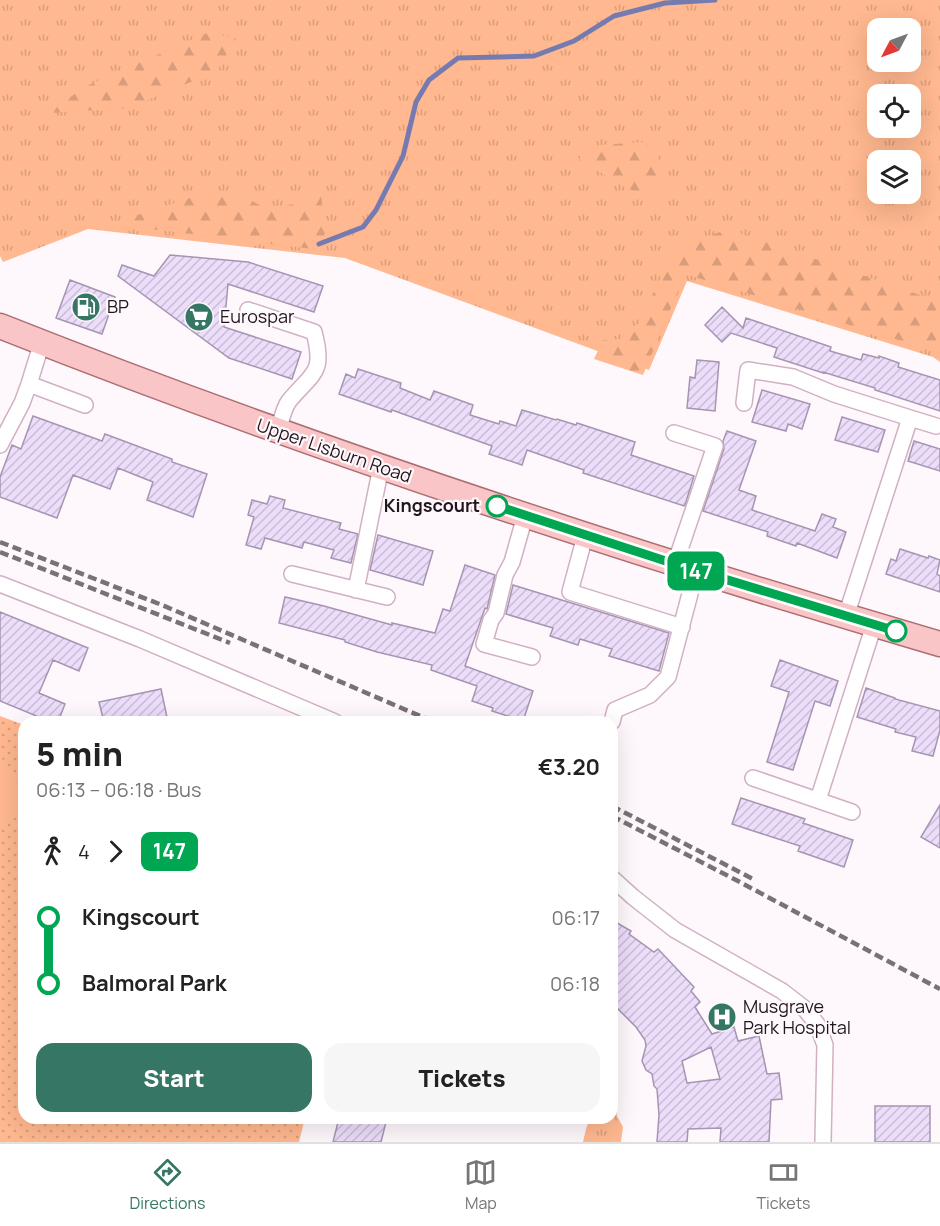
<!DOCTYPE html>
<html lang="en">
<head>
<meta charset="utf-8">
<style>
  body { margin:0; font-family:Manrope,sans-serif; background:#f6f6f6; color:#222; height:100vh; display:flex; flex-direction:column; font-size:22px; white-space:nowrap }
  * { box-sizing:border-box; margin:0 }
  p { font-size:20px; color:#767676 }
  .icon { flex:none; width:33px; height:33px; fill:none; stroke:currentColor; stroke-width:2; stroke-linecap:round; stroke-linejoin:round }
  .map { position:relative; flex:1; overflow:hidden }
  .panel { position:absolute; left:18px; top:716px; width:600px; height:408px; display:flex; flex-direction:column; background:#fff; border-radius:18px; box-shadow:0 6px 24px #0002 }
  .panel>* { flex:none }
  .badge { padding:0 12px; border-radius:9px; font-size:21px; line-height:39px }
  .needle { width:39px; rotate:229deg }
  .controls { position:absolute; left:867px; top:18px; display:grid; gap:12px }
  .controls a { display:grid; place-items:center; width:54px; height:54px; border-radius:12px; background:#fff; box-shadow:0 6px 24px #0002; font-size:30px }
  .map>.badge { position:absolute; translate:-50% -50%; box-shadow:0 0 0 3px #fff }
  .legs { display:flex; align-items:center; gap:9px; height:66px; padding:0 18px; font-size:20px }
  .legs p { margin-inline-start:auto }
  .overview { display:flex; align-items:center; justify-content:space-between; height:102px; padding:0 18px }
  h1 { font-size:33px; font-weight:800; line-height:45px }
  .button { display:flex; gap:12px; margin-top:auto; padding:12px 18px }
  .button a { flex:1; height:69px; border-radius:18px; background:#367664; color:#fff; font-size:24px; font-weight:800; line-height:69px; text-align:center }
  .button a+a { background:#f6f6f6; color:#222 }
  ul { padding:0 18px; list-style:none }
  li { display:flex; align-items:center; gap:21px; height:66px; font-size:22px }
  li i { display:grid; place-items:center; width:9px; height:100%; margin:0 8px; background:currentColor }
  li i::after { content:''; width:15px; height:15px; margin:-8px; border:4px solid; border-radius:50%; background:#fff }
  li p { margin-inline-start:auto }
  li:first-child i { background:linear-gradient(#0000 50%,currentColor 0) }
  li:last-child i { background:linear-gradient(currentColor 50%,#0000 0) }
  .tab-bar { display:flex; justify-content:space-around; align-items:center; height:84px; border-top:2px solid #e0e0e0; background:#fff; font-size:16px; color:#767676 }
  .tab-bar a { display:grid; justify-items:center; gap:3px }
  .tab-bar .active { color:#367664 }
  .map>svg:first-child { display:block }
  .grass { fill:url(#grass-tufts); fill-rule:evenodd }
  .forest { fill:url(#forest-firs) }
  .park { fill:url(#park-dots) }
  .garden { fill:#ffb88f }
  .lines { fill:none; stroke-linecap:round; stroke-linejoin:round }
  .stream { stroke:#757bb1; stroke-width:5 }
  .building { fill:url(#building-hatch); stroke:#a595b3; stroke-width:1.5; fill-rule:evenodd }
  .street-casing { stroke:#d2b0c4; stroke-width:18 }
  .primary-casing { stroke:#ab6e73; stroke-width:27 }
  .street { stroke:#fff; stroke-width:15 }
  .primary { stroke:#f9c5c7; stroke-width:24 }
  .rail { stroke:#7a7176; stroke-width:4.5; stroke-dasharray:9 4.5; stroke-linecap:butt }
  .line-1-casing { stroke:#fff; stroke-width:14 }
  .line-1 { stroke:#00a651; stroke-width:9 }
  .stop-1-dot { fill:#fff; stroke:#00a651; stroke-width:3 }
  .labels { text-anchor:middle; stroke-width:4.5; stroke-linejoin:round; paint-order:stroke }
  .poi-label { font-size:18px; fill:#22161d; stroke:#fef7fb; text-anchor:start }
  .street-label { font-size:18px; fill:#22161d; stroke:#fef7fb }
  .stop-label { font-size:18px; font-weight:bold; fill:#22161d; stroke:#fef7fb; text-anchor:end }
</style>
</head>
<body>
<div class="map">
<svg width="940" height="1142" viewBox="0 0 940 1142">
  <defs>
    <pattern id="grass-tufts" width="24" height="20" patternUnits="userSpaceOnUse" patternTransform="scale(1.5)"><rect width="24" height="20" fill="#ffb88f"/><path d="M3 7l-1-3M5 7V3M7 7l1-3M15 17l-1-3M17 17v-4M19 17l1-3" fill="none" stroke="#da9d7b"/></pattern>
    <pattern id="forest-firs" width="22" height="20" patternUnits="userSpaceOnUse" patternTransform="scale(1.5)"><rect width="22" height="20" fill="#ffb88f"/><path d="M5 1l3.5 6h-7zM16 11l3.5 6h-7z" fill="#da9d7b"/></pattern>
    <pattern id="park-dots" width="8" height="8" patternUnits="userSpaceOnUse" patternTransform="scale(1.5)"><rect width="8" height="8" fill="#ffb88f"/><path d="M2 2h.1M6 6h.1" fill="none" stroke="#da9d7b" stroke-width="1.8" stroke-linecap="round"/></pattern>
    <pattern id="building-hatch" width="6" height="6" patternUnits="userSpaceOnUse" patternTransform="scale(1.5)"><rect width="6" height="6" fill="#ecddfa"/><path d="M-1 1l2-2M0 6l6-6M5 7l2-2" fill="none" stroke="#cabdd6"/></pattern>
  </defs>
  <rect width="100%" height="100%" fill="#fef7fb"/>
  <path class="grass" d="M0,0H940V362L933,357L687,281L649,370L345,258L88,229L3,262L0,256ZM878,28H910V62H878ZM878,94H910V128H878ZM878,160H910V194H878Z
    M612,1101L616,1102L617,1116L623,1127L621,1142H583L586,1129L590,1118H612Z"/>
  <path class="forest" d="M207,33L236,38L217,71L129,108L49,113L84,87Z
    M642,142L658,152L663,201L626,188L579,159L588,146Z
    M236,192L270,211L321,195L325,232L321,250L110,224L190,198Z
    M728,229L940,302V353L685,274L643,375L594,359L603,340L620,339L639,323L674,249Z"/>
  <path class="park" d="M0,716L24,725V1118H305L299,1142H0Z"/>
  <path class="garden" d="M0,755C15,780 40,811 0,827Z"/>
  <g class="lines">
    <path class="stream" d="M319,244L363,227L376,210L403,156L416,102L429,80L458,58L534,56L574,41L614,16L665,3L715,0"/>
  </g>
  <path class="building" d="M170,255L248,262L323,286L314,312L228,284L224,327L301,352L292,379L229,358L118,276L122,265L154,276Z
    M70,280L115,297L102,334L56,318Z
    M722,307L743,328L746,318L831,347L830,351L861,360L863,354L879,358V356L899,363L898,367L940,380V411L875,390V388L823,372V373L774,357L777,348L731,333L722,342L705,325Z
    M697,360L719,362L715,411L687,408L690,377L695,378Z
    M358,369L401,383L400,388L430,400L434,391L473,405L470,415L499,424L500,421L516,426L522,410L556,420L557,419L576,425L577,423L635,442L631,455L694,476L685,505L684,506L583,473L584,470L527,450L522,465L489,454L492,446L392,410L391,412L339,394L346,374L355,378Z
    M762,390L810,404L802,429L788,424L786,431L752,422Z
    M33,416L102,441L105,434L172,459V462L207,474L193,517L147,500L153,482L118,468L110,489L73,475L57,518L0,497V477L12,445L21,449Z
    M842,417L885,430L878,452L835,440Z
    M727,431L756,441L739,490L756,496L752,510L815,531L822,514L836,519L833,527L846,532L837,558L797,543L796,546L767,536L768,532L703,511L724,449L723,441Z
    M914,441L940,449V471L908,461Z
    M270,496L285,500L283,508L341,523L339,529L358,534L351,563L331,558L334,550L304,542L302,548L265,538L261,549L246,545L254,517L248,515L252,500L267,504Z
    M378,535L433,551L423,585L370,570Z
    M900,549L928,558L929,556L940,560L937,574L940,576V592L886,574L891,559L896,561Z
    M465,565L495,575L487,609L485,608L465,666L533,691L523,721L492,711L493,708L472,701L477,686L431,670L432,665L377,652L345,642V640L279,623L285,597L324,606L392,625V623L435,633L443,609L450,611Z
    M513,585L669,633L659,671L609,656L612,649L580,639L578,645L550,636L553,628L506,614Z
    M0,612L88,648L79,671L53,660L39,693L65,704L58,722H51L0,701Z
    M780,660L838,681L830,706L815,701L793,770L767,762L789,692L771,686Z
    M866,688L895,698V699L940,711V730L933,756L912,751L916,737L895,732L896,729L857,717Z
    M161,689L168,722H104L99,702Z
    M741,798L805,819L803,823L853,840L844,867L798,851L800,846L732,824Z
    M940,805V848L921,837Z
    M612,920L631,931L629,934L654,952L658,949L694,987L691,991L700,1002L695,1007L712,1034L734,1027L738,1041L759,1036L767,1074L779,1073L782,1099L771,1100L769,1142H720L721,1128L688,1129L687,1142H657L659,1115L657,1089L654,1086L652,1074L646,1070L642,1061L646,1046L645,1040L636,1027L612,1003ZM711,1047L720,1079L687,1083L682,1061Z
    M875,1106H930V1142H875Z
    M339,1118H387L381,1142H333Z"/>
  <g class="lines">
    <g class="street-casing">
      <path id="street" d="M248,310L314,332C325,374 313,372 289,401C283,409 281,422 278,432
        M29,384L85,405
        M744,403L748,370L793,377L834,394L910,418L846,616
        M910,418L936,426
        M674,433L715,446L675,564
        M0,445L22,403L29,384L42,342
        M525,516L512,562L505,575L496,613L491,620L484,644L532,657
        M585,536L570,592L682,627
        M292,574L387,597
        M0,584L140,639L335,722
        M356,590L381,467
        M612,722L615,710L650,695L668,677L696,571
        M753,778L852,812
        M818,800L874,625
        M612,878L633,897L675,930L782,991L804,1008L817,1024L825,1045L823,1142"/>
    </g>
    <g class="primary-casing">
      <path id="primary" d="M0,326C308,448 622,551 940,644"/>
    </g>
    <use href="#street" class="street"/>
    <use href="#primary" class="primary"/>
    <path class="rail" d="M0,542L162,605L434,722
      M0,552L230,643
      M612,806L753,879
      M612,816L736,880L940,989"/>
  </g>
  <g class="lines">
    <g class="line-1-casing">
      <path id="line-1" d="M497,506L675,564L896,631"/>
    </g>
    <use href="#line-1" class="line-1"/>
  </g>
  <defs>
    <g id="fuel-disc" transform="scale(1.5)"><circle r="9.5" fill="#367664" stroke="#fef7fb"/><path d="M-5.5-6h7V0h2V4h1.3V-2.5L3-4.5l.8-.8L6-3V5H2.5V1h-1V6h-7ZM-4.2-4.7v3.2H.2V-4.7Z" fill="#fff"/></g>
    <g id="supermarket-disc" transform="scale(1.5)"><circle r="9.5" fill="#367664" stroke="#fef7fb"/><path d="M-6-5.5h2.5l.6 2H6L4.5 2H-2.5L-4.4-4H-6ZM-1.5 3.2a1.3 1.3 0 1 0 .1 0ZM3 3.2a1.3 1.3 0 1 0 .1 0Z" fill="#fff"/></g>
    <g id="hospital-disc" transform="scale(1.5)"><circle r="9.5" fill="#367664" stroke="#fef7fb"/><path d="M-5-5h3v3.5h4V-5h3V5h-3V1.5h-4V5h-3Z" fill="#fff"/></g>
  </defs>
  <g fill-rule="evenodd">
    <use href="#fuel-disc" x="86" y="307"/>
    <use href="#supermarket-disc" x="199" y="317"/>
    <use href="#hospital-disc" x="722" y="1017"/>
  </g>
  <g class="stop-1-dot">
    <circle cx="497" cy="506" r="10"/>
    <circle cx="896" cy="631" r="10"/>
  </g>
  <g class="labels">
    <g class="poi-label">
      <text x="107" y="313">BP</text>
      <text x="220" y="323">Eurospar</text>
      <text x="743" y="1013">Musgrave<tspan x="743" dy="21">Park Hospital</tspan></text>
    </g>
    <g class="street-label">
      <text transform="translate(334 451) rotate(19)" y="6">Upper Lisburn Road</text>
    </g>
    <g class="stop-label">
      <text x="480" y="512">Kingscourt</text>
    </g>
  </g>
</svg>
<div class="controls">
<a><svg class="needle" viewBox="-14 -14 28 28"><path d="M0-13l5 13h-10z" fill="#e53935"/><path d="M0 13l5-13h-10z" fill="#767676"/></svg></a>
<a><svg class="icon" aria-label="locate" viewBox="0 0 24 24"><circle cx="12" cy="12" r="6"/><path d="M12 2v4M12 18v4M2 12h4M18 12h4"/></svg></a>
<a><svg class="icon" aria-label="layers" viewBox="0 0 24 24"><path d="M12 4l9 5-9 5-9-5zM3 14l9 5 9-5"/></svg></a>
</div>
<b class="badge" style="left:696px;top:571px;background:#00a651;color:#fff">147</b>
<section class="panel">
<div class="overview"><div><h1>5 min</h1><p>06:13 – 06:18 · Bus</p></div><b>€3.20</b></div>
<div class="legs"><svg class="icon" aria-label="walk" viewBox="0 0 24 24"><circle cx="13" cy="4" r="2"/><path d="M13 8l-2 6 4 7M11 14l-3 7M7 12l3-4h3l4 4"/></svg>4<svg class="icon" aria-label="forward" viewBox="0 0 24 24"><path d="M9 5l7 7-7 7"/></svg><b class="badge" style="background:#00a651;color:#fff">147</b></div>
<ul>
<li><i style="color:#00a651"></i><b>Kingscourt</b><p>06:17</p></li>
<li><i style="color:#00a651"></i><b>Balmoral Park</b><p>06:18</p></li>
</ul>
<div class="button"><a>Start</a><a>Tickets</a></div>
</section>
</div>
<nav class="tab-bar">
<a class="active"><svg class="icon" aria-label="directions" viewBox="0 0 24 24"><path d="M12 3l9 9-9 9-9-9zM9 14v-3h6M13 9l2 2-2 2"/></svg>Directions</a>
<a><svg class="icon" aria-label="map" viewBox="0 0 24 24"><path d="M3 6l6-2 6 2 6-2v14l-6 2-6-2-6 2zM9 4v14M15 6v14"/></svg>Map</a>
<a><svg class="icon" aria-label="tickets" viewBox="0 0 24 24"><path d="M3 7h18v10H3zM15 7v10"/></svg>Tickets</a>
</nav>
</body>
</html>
